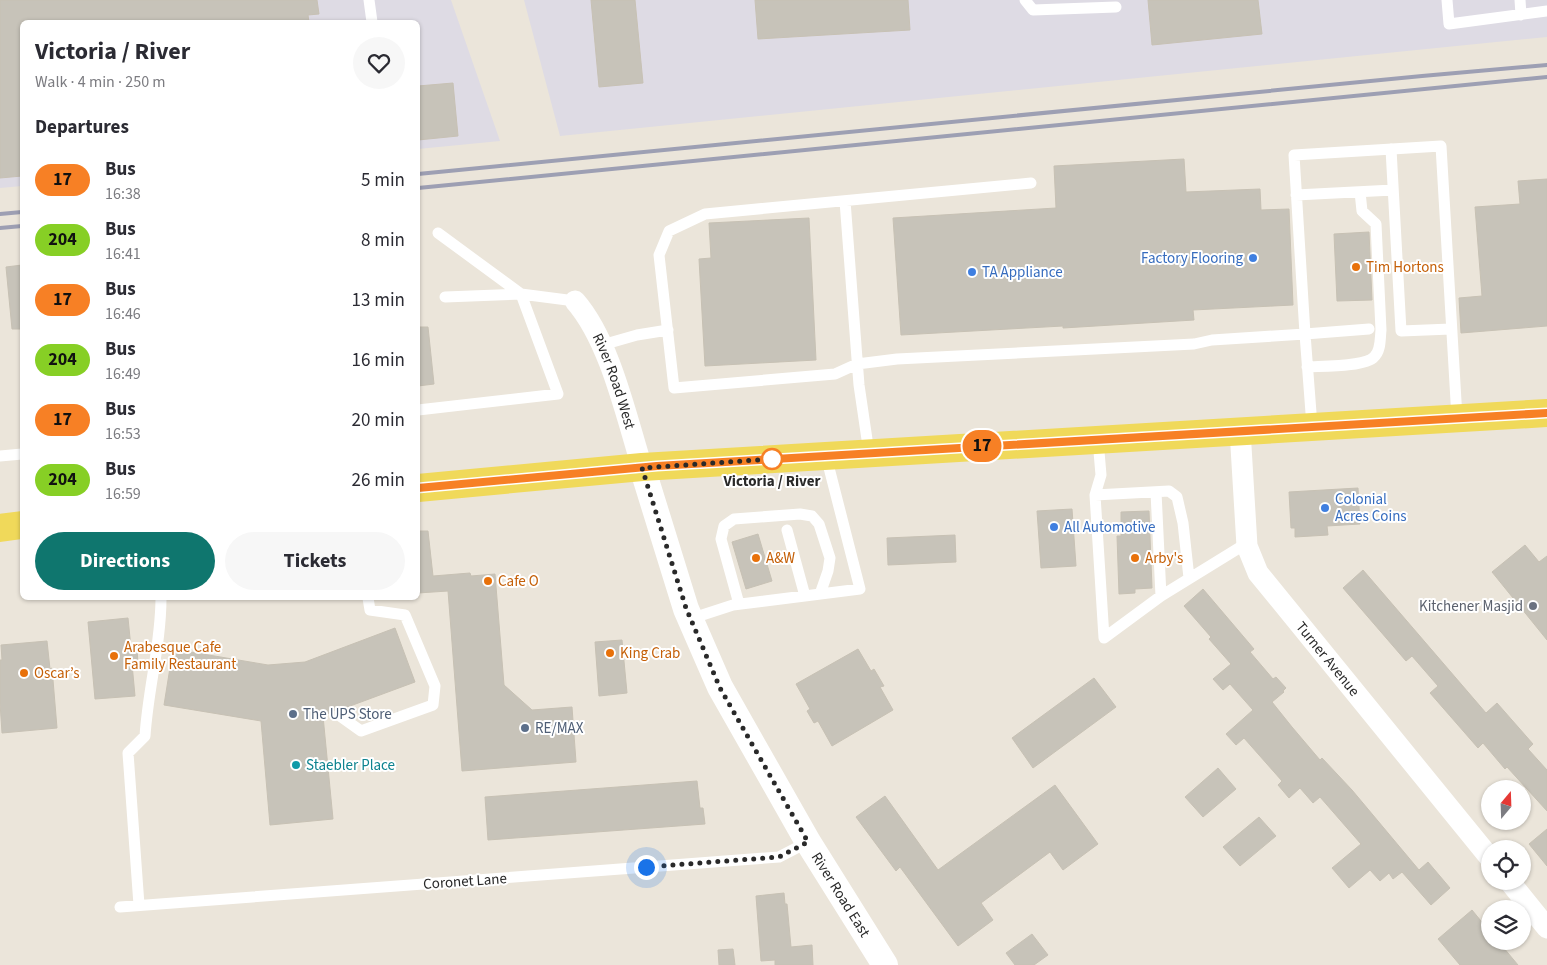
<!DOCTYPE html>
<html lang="en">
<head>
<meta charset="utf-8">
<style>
  body { margin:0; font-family:"Source Sans 3",sans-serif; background:#f7f7f7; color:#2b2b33; height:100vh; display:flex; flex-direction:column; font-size:19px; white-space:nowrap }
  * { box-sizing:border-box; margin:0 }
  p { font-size:16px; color:#7c7c81 }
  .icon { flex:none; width:28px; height:28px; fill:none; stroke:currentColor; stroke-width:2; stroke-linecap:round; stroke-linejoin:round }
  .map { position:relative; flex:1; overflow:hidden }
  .sheet { position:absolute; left:20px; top:20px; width:400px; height:580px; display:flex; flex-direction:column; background:#fff; border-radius:8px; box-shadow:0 1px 4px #0004 }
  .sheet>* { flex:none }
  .badge { padding:0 10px; border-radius:16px; font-size:18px; line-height:32px }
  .needle { width:32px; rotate:19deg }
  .buttons { position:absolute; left:1481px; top:780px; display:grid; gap:10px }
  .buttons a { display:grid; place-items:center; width:50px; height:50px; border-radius:50%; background:#fff; box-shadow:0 1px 4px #0004; font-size:25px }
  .you { position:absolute; width:25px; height:25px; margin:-12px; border:4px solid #fff; border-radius:50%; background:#1a73e8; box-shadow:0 0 0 8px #1a73e833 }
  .map>.badge { position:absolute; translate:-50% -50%; box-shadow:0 0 0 2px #fff }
  h2 { padding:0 15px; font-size:19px; line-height:45px }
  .round { display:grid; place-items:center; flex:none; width:52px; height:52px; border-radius:26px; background:#f7f7f7 }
  .head { display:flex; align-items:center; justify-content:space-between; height:85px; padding:0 15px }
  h1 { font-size:24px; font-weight:700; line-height:38px }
  .primary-button { display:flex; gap:10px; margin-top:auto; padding:10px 15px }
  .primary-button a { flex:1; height:58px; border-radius:30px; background:#0f766e; color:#fff; font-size:20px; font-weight:700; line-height:58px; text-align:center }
  .primary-button a+a { background:#f7f7f7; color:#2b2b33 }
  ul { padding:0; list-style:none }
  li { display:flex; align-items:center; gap:15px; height:60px; padding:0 15px }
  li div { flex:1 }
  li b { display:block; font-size:19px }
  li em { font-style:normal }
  li .badge { min-width:55px; font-weight:700; text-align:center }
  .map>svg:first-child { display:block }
  .industrial { fill:#dedbe4 }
  .building { fill:#c7c3b9; stroke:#c7c1b4 }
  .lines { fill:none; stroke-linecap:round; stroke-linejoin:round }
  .service { stroke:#fff; stroke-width:11 }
  .minor { stroke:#fff; stroke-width:21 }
  .tertiary { stroke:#fff; stroke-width:26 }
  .primary { stroke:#f0d95a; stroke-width:28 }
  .rail { stroke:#9d9fb3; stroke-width:4 }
  .line-casing { stroke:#fff; stroke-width:11 }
  .line { stroke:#f78025; stroke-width:8 }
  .walk { stroke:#292929; stroke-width:5; stroke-dasharray:0 9 }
  .shop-dot { fill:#3f7fe0; stroke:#fff; stroke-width:2 }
  .food-dot { fill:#e8710a; stroke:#fff; stroke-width:2 }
  .stop-dot { fill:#fff; stroke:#f78025; stroke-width:2.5 }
  .worship-dot { fill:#6b7280; stroke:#fff; stroke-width:2 }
  .service-dot { fill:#5c6f8a; stroke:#fff; stroke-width:2 }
  .culture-dot { fill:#0f9aa8; stroke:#fff; stroke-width:2 }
  .labels { text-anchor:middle; stroke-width:4; stroke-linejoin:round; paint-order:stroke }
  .shop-label { font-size:15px; fill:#366cbe; stroke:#fff; text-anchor:start }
  .food-label { font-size:15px; fill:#c56008; stroke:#fff; text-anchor:start }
  .street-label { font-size:15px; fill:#292929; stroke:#fff }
  .stop-label { font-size:15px; font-weight:bold; fill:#292929; stroke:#fff }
  .worship-label { font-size:15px; fill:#5b616d; stroke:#fff; text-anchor:end }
  .service-label { font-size:15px; fill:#4e5e75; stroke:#fff; text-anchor:start }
  .culture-label { font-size:15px; fill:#0d838f; stroke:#fff; text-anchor:start }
</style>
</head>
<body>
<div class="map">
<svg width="1547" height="965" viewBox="0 0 1547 965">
  <rect width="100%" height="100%" fill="#ebe5da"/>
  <path class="industrial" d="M0,0H451L500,141L418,149V22H22V186L0,188Z
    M524,0H1547V37L560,136Z"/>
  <path class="building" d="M0,0H317L319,14L308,15L309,22H22V176L0,178Z
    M591,0H635L643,83L599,87Z
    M755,0H908L910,30L758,39Z
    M1148,0H1258L1262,34L1152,45Z
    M453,83L458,136L418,140V86Z
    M1184,159L1186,192L1260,189L1261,210L1289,209L1293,305L1193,310L1194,320L1063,328V326L901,335L893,218L1056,208L1054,166Z
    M1547,179V326L1461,333L1459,298L1482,296L1475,207L1520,204L1518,181Z
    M809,218L816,360L705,366L699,259L711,258L709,223Z
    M1369,232L1372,300L1337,301L1334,234Z
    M22,265V329H12L6,267Z
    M418,327H428L434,384L418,386Z
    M1358,488L1360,524L1327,526L1328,535L1295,537V528H1291L1289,492Z
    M1072,509L1076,566L1041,568L1037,511Z
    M1149,511L1152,588L1135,589V593L1119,594L1117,536H1121V512Z
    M418,531H428L433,576L470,573L471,576L495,574L504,685L532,710L572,707L576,762L462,771L448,591L418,593Z
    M758,534L772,581L746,589L732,542Z
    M955,535L956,562L888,565L887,538Z
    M1525,545L1539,562L1547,556V640L1492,572Z
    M1363,570L1486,713L1497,703L1533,744L1528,749L1547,770V811L1507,767L1505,769L1483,743L1478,748L1430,693L1438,686L1412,656L1406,661L1343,588Z
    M1203,589L1254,649L1250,652L1273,679L1276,677L1286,688L1283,691L1284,692L1272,702L1292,727L1320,760L1322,758L1352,790L1419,870L1428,862L1450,888L1431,905L1402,872L1393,879L1389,873L1380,881L1370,870L1349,888L1332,868L1361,844L1320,797L1313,803L1300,788L1289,798L1278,785L1282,781L1244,738L1236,745L1226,734L1253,710L1230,684L1223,690L1213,679L1231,664L1209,639L1211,637L1184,606Z
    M128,618L131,648H137L138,664H132L135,696L95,699L88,622Z
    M395,628L415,682L342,709H337L323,716L333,819L270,825L261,721L164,705L173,649L268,665L305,662Z
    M622,640L627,693L599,696L595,642Z
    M47,641L50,669L52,668L57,728L2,733L0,703V660H2L1,645Z
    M858,649L871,671L874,669L884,686L880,687L893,710L832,746L818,721L814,723L807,711L810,709L796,684Z
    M1094,678L1116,707L1033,768L1012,738Z
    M1218,768L1236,789L1203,817L1185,797Z
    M697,781L700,808H703L705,824L488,840L485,797Z
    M1055,785L1098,844L1063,870L1050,852L981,903L993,920L958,946L900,867L896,871L856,817L885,796L938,870Z
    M1259,817L1276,836L1240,866L1223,847Z
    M1547,829V866L1529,844Z
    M784,893L785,904H787L791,947L812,945L813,965H775V960L761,961L756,896Z
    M1472,910L1490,932V941H1498L1518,965H1460L1438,939Z
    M1032,934L1048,955L1034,965H1015L1006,953Z
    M733,949L735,965H719L718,950Z"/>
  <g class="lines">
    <path class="service" d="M369,0L372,22
      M1025,0L1033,10L1116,7
      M1447,0L1449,24L1547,11
      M1520,0L1521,15
      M1391,149L1401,331L1451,329
      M1031,183L705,214L669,231L659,255L674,388L835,374L857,364L897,359L1194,344L1212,340L1305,334L1312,426
      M1296,195L1393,190
      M845,201L859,385L869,453
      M445,297L521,294L575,301
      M1369,329L1305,334L1294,155L1441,146L1457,418
      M602,345L637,335L668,330
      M1307,367C1322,366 1365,367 1374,357C1381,351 1380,339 1381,330L1376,224L1362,211L1360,192
      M418,410L558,394L521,294L438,233
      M1098,440L1101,475L1095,495L1104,638L1161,596L1247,543
      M0,456L22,454
      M1156,492L1161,596
      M1095,495L1169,491L1177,497L1183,523L1189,578
      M787,530L805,596
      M739,604L721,539L724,526L734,519L800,514L812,516L819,524L830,558L828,571L820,594
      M690,619L733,605L860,589L826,456
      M340,716L361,731L433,705L435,686L405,615L370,610L368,598
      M139,905L128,753L145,736C148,689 161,644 161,598
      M120,907L779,857L808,842"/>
    <g class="minor">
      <path id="s1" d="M575,301C610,341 626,416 642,467"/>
      <path id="s2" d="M1240,430L1247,546L1258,573L1490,858"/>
      <path d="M1509,881L1547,928"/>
    </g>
    <path class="tertiary" id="s3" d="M642,467L686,609L720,687L808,842L885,965"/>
    <path class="primary" d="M418,488L642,467L1547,413
      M0,528L22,525"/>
    <path class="rail" d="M418,174L1422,76L1547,65
      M418,188L1547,77
      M0,214L22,212
      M0,228L22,226"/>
  </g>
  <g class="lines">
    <g class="line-casing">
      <path id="line" d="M418,488L657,466L1547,413"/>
    </g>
    <use href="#line" class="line"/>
    <path class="walk" d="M646,867L779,857L808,842L720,688L686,608L642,468L772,459"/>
  </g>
  <g class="shop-dot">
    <circle cx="1253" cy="258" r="5"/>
    <circle cx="972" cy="272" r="5"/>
    <circle cx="1325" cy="508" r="5"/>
    <circle cx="1054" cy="527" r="5"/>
  </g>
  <g class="food-dot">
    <circle cx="1356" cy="267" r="5"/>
    <circle cx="756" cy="558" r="5"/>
    <circle cx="1135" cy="558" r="5"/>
    <circle cx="488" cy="581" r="5"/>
    <circle cx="610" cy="653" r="5"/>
    <circle cx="114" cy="656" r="5"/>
    <circle cx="24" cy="673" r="5"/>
  </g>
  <circle class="stop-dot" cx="772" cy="459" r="10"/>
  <circle class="worship-dot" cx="1533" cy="606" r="5"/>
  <g class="service-dot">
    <circle cx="293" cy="714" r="5"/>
    <circle cx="525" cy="728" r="5"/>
  </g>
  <circle class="culture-dot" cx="296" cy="765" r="5"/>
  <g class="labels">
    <g class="shop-label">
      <text x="1243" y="263" text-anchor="end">Factory Flooring</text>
      <text x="982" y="277">TA Appliance</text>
      <text x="1335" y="504">Colonial<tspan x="1335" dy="17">Acres Coins</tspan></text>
      <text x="1064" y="532">All Automotive</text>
    </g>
    <g class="food-label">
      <text x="1366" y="272">Tim Hortons</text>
      <text x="766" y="563">A&amp;W</text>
      <text x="1145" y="563">Arby's</text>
      <text x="498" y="586">Cafe O</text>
      <text x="124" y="652">Arabesque Cafe<tspan x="124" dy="17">Family Restaurant</tspan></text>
      <text x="620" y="658">King Crab</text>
      <text x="34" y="678">Oscar’s</text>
    </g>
    <g class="street-label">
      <text dy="5" stroke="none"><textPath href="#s1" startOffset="90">River Road West</textPath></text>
      <text dy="5" stroke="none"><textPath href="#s2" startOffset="256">Turner Avenue</textPath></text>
      <text transform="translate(465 881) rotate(-4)" y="5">Coronet Lane</text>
      <text dy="5" stroke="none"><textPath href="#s3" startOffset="474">River Road East</textPath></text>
    </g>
    <g class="stop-label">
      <text x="772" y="486">Victoria / River</text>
    </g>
    <g class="worship-label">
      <text x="1523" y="611">Kitchener Masjid</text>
    </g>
    <g class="service-label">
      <text x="303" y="719">The UPS Store</text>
      <text x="535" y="733">RE/MAX</text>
    </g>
    <g class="culture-label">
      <text x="306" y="770">Staebler Place</text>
    </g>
  </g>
</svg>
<div class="buttons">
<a><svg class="needle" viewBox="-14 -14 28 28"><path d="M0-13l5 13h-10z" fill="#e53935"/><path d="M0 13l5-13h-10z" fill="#7c7c81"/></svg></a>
<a><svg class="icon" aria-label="locate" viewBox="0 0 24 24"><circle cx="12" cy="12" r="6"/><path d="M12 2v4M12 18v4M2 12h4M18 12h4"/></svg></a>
<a><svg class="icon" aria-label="layers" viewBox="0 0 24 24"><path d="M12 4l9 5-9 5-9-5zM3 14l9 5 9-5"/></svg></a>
</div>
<div class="you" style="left:646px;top:867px"></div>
<b class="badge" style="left:982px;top:446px;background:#f78025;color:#111">17</b>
<section class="sheet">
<div class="head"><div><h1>Victoria / River</h1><p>Walk · 4 min · 250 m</p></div><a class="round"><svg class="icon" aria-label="heart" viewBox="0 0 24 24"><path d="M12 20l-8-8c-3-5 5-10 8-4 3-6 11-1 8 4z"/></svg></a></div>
<h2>Departures</h2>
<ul>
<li><span class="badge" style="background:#f78025;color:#111">17</span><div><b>Bus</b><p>16:38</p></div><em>5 min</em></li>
<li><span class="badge" style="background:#87cf25;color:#111">204</span><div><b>Bus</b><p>16:41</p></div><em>8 min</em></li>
<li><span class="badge" style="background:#f78025;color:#111">17</span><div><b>Bus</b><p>16:46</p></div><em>13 min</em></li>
<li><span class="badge" style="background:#87cf25;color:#111">204</span><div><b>Bus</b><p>16:49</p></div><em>16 min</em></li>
<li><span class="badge" style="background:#f78025;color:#111">17</span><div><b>Bus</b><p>16:53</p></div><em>20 min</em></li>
<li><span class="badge" style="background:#87cf25;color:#111">204</span><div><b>Bus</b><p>16:59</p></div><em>26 min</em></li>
</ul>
<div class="primary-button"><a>Directions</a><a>Tickets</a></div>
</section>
</div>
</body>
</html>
